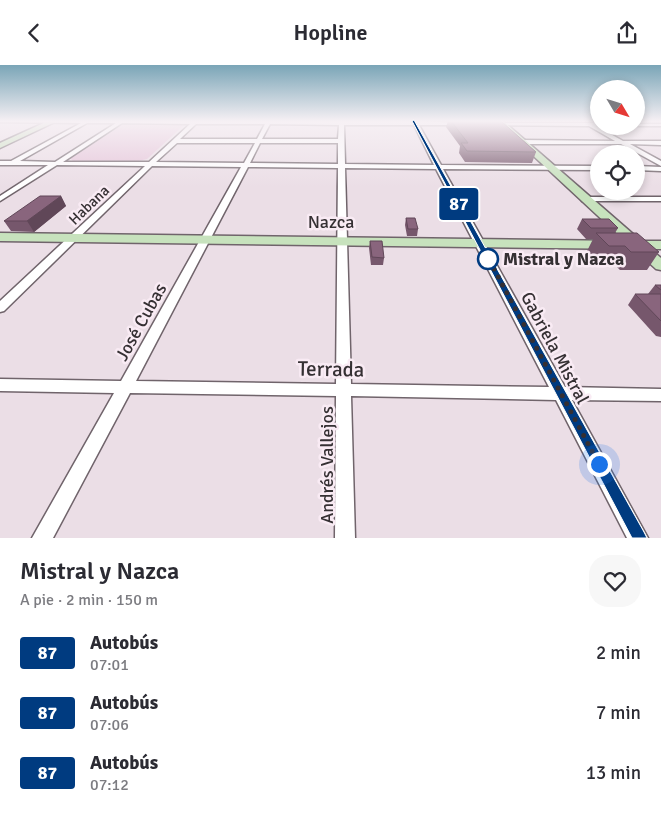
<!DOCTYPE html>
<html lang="es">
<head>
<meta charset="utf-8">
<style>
  body { margin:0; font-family:Signika,sans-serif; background:#f7f7f7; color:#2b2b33; height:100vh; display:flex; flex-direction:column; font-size:19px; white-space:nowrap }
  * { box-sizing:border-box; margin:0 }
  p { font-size:16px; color:#7c7c81 }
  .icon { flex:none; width:28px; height:28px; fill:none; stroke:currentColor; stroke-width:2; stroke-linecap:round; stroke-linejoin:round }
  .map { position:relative; height:473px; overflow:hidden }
  .panel { display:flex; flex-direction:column; background:#fff; flex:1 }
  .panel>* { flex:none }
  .badge { padding:0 10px; border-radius:4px; font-size:18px; line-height:32px }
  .needle { width:32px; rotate:128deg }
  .buttons { position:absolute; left:590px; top:15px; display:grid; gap:10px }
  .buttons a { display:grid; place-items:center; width:55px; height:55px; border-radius:50%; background:#fff; box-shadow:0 2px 8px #0003; font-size:25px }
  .you { position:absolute; width:25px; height:25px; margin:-12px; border:4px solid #fff; border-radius:50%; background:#1a73e8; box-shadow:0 0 0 8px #1a73e833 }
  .map>.badge { position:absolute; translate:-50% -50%; box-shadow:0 0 0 2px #fff }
  .round { display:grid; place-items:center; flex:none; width:52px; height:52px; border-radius:20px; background:#f7f7f7 }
  .overview { display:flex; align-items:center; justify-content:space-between; height:85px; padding:0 20px }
  h1 { font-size:24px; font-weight:600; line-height:38px }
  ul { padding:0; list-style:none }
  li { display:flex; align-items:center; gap:15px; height:60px; padding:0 20px }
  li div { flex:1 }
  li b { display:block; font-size:19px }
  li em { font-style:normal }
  li .badge { min-width:55px; font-weight:700; text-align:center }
  header { display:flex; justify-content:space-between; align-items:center; height:65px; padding:0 20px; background:#fff; font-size:22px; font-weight:600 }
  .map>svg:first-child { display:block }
  .green { fill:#e5c4d9 }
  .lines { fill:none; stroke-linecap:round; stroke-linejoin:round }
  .street-casing { stroke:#70646b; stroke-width:3 }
  .secondary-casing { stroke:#70646b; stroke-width:3 }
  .street { fill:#fff; fill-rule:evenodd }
  .secondary { fill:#c7e2bd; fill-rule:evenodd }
  .wall { fill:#76576c }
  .shaded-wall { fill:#604758 }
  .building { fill:#89657d; stroke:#604758 }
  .line { fill:#003b80; stroke:#fff }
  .walk { stroke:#353033; stroke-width:5; stroke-dasharray:0 9 }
  .stop-dot { fill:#fff; stroke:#003b80; stroke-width:2.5 }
  .labels { text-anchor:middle; stroke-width:5; stroke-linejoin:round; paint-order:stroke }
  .far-street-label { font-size:15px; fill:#353033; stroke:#f9ebf4 }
  .street-label { font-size:18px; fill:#353033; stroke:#f9ebf4 }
  .stop-label { font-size:18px; font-weight:bold; fill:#353033; stroke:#f9ebf4; text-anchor:start }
  .near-street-label { font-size:21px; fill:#353033; stroke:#f9ebf4 }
</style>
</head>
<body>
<header><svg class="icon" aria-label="back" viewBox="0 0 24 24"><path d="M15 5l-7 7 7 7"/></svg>Hopline<svg class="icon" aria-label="share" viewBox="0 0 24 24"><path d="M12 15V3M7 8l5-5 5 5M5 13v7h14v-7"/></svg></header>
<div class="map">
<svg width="661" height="473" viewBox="0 0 661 473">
  <rect width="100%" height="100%" fill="#ebdee6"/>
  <path class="green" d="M129,59L184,60L147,94L138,96H73L70,93L122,60Z"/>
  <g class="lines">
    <g class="street-casing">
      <path id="street" d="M0,56H416L462,58L464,60H419L441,100L599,101V105L443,104L565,322L661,324V336L572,335L648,473H627L556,335L351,331L355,473H335L336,331L130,328L53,473H32L114,328L0,326V314L121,316L241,102L152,101L4,246L0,247V236L145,101L57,100L0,136V131L48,100H0V96H11L81,58L0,57ZM87,58H116L55,97L20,96ZM122,58L190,59L149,97H63ZM196,59H265L257,74H180ZM270,59L339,60L338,74H262ZM344,60H414L434,100L345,99ZM177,78H255L244,98L156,97ZM260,78H338V99L250,98ZM248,102L338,103L336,319L136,316ZM345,103L436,104L549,322L351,319Z
        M493,58H599L600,61H596L623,76H661V80L630,79L661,96V101L621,79H522L519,77L522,75L615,76L589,61L491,60Z
        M636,59H661V61H635Z
        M636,101L661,102V106L636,105Z
        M582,132H661V136H582Z"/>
    </g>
    <g class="secondary-casing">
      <path id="secondary" d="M48,56H57L0,83V78Z
        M496,56H503L641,176H661V184H650L661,193V205L656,204L634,184L0,176V168L625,176Z"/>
    </g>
    <use href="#street" class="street"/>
    <use href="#secondary" class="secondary"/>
  </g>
  <path class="wall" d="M448,56H501L536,87L532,98L465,97L459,88L460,81L446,62Z
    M61,131L66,141L34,167L11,166L4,156Z
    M406,153L418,164L417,171H407L405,160Z
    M582,154L618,163L615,168L659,187L647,205H620L614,199H599L587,186L593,174H586L577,164Z
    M370,176L384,193L383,200H371L369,183Z
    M655,220H661V272L656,271L628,240L635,229H648Z"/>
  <path class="shaded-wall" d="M61,131L66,141L34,167L27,156Z"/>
  <path class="building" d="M451,56H501L536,87L467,86L461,78H468Z
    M40,131H61L27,156H4Z
    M406,153H415L418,164H408Z
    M582,154H609L618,163H591Z
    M596,168H637L659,187H631L625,181H609Z
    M370,176H382L384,193L372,192Z
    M655,220H661V225Z
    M635,229H661V256Z"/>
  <linearGradient id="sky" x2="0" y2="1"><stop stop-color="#7aa5b7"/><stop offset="0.46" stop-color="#f6f0f4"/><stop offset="1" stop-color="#f6f0f4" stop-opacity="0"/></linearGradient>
  <rect width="661" height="122" fill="url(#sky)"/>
  <path class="line" d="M414,55L644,467L647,473H632L412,56Z"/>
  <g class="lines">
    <path class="walk" d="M488,194L487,191L599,399"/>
  </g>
  <circle class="stop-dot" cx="488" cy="194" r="10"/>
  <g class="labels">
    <g class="far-street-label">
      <text transform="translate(89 140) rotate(-44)" y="5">Habana</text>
    </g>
    <g class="street-label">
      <text x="331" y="163">Nazca</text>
      <text transform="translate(141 257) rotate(-61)" y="6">José Cubas</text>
      <text transform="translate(555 283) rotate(62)" y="6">Gabriela Mistral</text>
      <text transform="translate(327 400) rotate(-90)" y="6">Andrés Vallejos</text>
    </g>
    <g class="stop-label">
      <text x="503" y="200">Mistral y Nazca</text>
    </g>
    <g class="near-street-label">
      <text transform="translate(331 304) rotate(1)" y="7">Terrada</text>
    </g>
  </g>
</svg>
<div class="buttons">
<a><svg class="needle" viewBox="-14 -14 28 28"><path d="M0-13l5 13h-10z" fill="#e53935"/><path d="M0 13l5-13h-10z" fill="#7c7c81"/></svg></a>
<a><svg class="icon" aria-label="locate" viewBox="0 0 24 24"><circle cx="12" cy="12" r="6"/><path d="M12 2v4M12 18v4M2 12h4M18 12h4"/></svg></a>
</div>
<div class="you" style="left:599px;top:399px"></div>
<b class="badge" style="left:459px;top:139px;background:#003b80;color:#fff">87</b>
</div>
<section class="panel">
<div class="overview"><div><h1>Mistral y Nazca</h1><p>A pie · 2 min · 150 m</p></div><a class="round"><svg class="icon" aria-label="heart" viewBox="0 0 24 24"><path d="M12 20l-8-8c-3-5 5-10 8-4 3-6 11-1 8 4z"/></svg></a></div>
<ul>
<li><span class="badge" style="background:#003b80;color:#fff">87</span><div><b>Autobús</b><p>07:01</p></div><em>2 min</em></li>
<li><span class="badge" style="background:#003b80;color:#fff">87</span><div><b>Autobús</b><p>07:06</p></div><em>7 min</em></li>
<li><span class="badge" style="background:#003b80;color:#fff">87</span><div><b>Autobús</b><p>07:12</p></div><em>13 min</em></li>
</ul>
</section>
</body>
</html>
